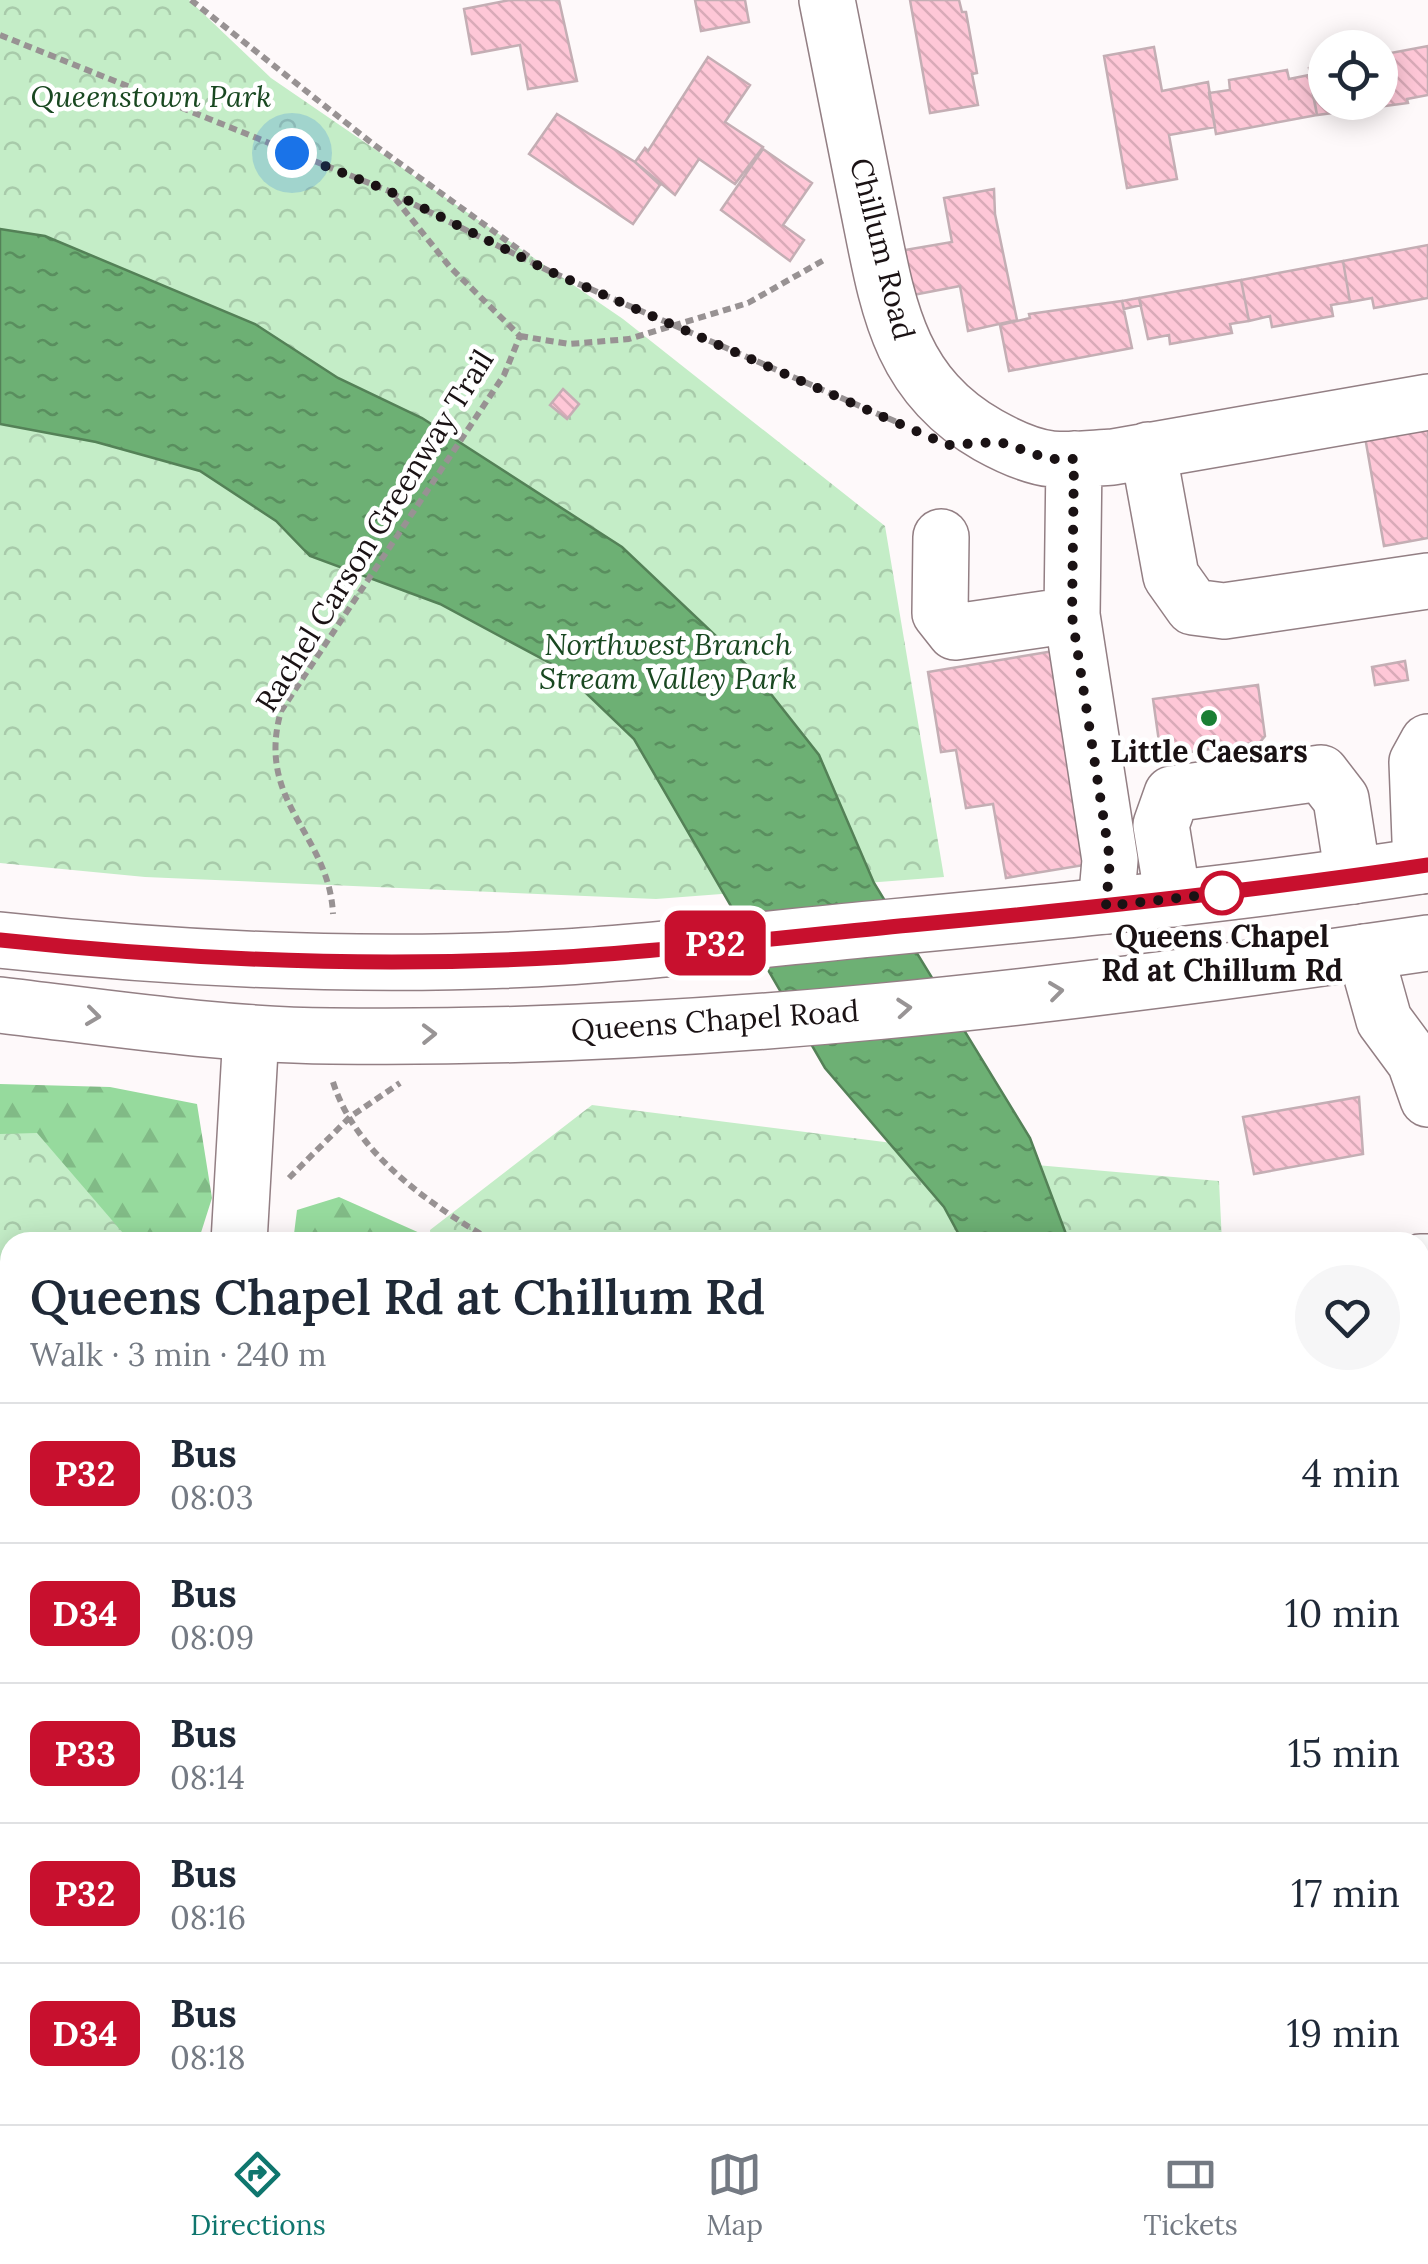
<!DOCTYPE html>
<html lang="en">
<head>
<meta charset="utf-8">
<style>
  body { margin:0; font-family:Lora,serif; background:#f6f6f7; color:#1f2937; height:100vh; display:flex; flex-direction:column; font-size:38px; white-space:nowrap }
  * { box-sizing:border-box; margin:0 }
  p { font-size:32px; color:#747a83 }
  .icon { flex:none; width:55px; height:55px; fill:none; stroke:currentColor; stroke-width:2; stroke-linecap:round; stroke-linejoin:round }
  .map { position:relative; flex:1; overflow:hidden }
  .details { position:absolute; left:0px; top:1232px; width:1430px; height:892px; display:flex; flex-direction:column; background:#fff; border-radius:30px 30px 0 0; box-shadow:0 5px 25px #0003 }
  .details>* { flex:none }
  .badge { padding:0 20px; border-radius:15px; font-size:35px; line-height:65px }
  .buttons { position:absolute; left:1308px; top:30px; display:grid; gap:20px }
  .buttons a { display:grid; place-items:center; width:90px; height:90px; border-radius:50%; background:#fff; box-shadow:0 5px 25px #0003; font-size:50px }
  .you { position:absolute; width:50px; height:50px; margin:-25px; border:8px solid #fff; border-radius:50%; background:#1a73e8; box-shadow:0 0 0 15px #1a73e833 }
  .map>.badge { position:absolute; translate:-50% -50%; box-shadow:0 0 0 5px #fff }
  .round { display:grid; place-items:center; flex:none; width:105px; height:105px; border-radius:52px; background:#f6f6f7 }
  .head { display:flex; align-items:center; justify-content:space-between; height:170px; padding:0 30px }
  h1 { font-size:48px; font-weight:600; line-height:75px }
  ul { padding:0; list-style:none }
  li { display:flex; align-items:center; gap:30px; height:140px; padding:0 30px; border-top:2px solid #e0e1e3 }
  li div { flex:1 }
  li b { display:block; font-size:38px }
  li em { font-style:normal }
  li .badge { min-width:110px; font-weight:700; text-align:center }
  .dock { display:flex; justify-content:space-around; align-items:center; height:140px; border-top:2px solid #e0e1e3; background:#fff; font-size:28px; color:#747a83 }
  .dock a { display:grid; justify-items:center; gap:5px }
  .dock .active { color:#0f766e }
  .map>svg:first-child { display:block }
  .forest { fill:url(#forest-firs) }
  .park { fill:url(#park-crowns) }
  .water { fill:url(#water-ripples); stroke:#548157; stroke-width:2.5 }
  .building { fill:url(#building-back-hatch); stroke:#c4aeb4; stroke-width:2.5 }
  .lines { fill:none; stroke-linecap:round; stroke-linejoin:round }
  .minor-casing { stroke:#937f84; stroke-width:58 }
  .major-casing { stroke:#937f84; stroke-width:58 }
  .path { stroke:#989293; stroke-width:6; stroke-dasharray:8 5; stroke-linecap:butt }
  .minor { stroke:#fff; stroke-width:55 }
  .major { stroke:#fff; stroke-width:55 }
  .oneway { stroke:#989495 }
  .line-casing { stroke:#fff; stroke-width:22 }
  .line { stroke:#c8102e; stroke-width:15 }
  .walk { stroke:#1a1214; stroke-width:10; stroke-dasharray:0 18 }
  .poi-dot { fill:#197f33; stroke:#fff; stroke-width:4 }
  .stop-dot { fill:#fff; stroke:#c8102e; stroke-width:5 }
  .labels { text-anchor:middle; stroke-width:9; stroke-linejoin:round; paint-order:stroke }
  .park-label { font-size:30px; font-style:italic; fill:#194821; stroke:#fff }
  .street-label { font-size:30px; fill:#1a1214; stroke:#fff }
  .poi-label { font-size:30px; font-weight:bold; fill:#1a1214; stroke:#fff }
  .stop-label { font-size:30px; font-weight:bold; fill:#1a1214; stroke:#fff }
</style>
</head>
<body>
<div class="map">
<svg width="1428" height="2124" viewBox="0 0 1428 2124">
  <defs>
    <pattern id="forest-firs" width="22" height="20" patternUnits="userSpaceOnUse" patternTransform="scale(2.5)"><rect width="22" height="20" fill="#96da9d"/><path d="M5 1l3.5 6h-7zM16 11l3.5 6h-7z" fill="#81ba86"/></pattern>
    <pattern id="park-crowns" width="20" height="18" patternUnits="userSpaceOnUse" patternTransform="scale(2.5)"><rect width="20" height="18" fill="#c4edc7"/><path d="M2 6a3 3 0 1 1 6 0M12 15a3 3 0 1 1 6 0" fill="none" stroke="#a8caaa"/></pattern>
    <pattern id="water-ripples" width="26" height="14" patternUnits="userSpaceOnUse" patternTransform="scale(2.5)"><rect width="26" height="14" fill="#6db074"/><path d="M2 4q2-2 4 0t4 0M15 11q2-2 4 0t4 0" fill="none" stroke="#598e5e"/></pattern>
    <pattern id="building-back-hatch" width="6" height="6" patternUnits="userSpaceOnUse" patternTransform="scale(2.5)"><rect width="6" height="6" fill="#fec7d7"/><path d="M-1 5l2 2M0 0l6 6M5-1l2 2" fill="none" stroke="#d9aab8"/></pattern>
  </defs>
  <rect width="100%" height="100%" fill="#fef9fa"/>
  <path class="forest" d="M0,1084L110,1087L197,1104L212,1198L198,1242H10V1440L0,1432Z
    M339,1197L440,1242H293L297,1210Z
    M10,1758V2115H837L838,2124H0V1771Z"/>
  <path class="park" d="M0,0H189L271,78L623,319L885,526L944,877L656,899L145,877L0,863Z
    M592,1105L995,1156L1012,1163L1219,1181L1222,1242H431L430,1230Z
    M37,1133L129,1240L10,1242V1425L0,1417V1134Z
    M834,2115H1269V2124H834Z"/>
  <path class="water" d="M0,229L45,236L255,324L338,378L422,418L622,547L752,670L819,755L874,883L1030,1138L1069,1242H963L944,1207L825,1068L634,739L561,669L440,604L310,556L276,521L200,471L96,442L0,424Z
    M1033,2115H1159V2124H1034Z"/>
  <path class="building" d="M559,0L577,81L528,89L520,45L472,54L464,9L510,0Z
    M695,0H745L749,22L701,31Z
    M910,0H959L962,12H966L977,73L972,74L978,105L930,113Z
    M1428,46V95L1407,99L1408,103L1317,115L1309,68L1325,65V102H1380V55Z
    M1154,47L1162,91L1208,82L1215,127L1169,135L1177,179L1127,188L1104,56Z
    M708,57L750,85L725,122L763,147L735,184L699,159L675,195L635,162L645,148L648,151Z
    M1287,70L1289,79L1309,75L1317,115L1216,134L1209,93L1230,90L1229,80Z
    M557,114L635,162L660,185L633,224L529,154Z
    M763,149L812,183L783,225L804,240L790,261L721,210Z
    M994,189L995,214L1017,320L968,331L960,286L913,295L905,250L952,242L944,198Z
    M1428,245V298L1374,308L1372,298L1350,302L1343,261Z
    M1343,261L1350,302L1331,305L1333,316L1272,327L1270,316L1249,321L1241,280Z
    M1241,280L1249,321L1230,324L1232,333L1170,344L1169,335L1148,339L1139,298Z
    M1139,298L1141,305L1124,309L1122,301Z
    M1122,301L1132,348L1009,371L1000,325L1030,318L1029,314Z
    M563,389L579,404L567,419L550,405Z
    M1428,419V538L1384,546L1365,437Z
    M1060,650L1096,863L1006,878L993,804L966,808L956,750L941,752L928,672Z
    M1405,661L1408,680L1375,685L1372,667Z
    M1258,685L1265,736L1260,742L1161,756L1153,699Z
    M1359,1097L1363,1154L1254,1174L1243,1117Z
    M1428,1304V1394H1420V1305Z
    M1420,1502H1428V1557H1420Z
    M1420,1843H1428V1887L1420,1888Z"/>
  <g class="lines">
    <g class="minor-casing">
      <path id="minor" d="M827,0C840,67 854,135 867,202C887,299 895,382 988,435C1006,445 1032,457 1052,459C1072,461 1093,458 1113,457L1428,402
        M1148,450L1171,576L1193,607L1224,611L1428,581
        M1074,459L1072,615L1110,860L1106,906
        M941,537L940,613L955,632L1072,615
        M1421,866L1417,762L1428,742
        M1173,899L1161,825L1172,794L1321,773L1341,799L1353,876
        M1365,952L1384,1020L1415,1062L1428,1099
        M239,1242L251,1033
        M1420,1262H1428
        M1420,1436H1423
        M1420,1488H1428
        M0,1529L10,1536
        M1420,1622H1428
        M0,1691L10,1678
        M1420,1759L1428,1758
        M1420,1951L1428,1950
        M1420,2026H1428"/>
    </g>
    <g class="major-casing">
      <path id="major" d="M0,940C187,960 377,969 565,957C670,950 776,938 881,928C1064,911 1246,893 1428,865
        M0,1005C110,1018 220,1035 331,1036C697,1041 1066,996 1428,943"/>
    </g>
    <path class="path" d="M191,0L373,144L532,259
      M0,35L389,191L450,267L520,336L504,375L281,711C255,803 329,833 333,914
      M391,193L549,271L899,423
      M520,336L569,344L629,339L748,303L824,260
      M333,1082C356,1155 431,1205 494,1242
      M289,1178L350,1117L400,1083
      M831,2124L832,2115"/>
    <use href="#minor" class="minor"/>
    <use href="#major" class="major"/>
  </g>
  <defs><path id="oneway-chevron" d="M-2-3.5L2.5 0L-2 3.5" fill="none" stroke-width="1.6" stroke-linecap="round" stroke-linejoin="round" transform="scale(2.5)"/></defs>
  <g class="oneway">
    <use href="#oneway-chevron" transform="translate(1056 991) rotate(-7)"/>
    <use href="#oneway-chevron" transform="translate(904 1008) rotate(-5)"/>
    <use href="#oneway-chevron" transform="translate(93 1016) rotate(7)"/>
    <use href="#oneway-chevron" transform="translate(429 1034) rotate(-1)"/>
  </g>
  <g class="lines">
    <g class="line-casing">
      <path id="line" d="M0,940C187,960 377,968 565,957C680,950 796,936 911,925C1084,909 1256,891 1428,865"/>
    </g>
    <use href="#line" class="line"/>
    <path class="walk" d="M292,153L389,191L549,271L948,445L1000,442L1049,459H1074L1072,616L1110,860L1106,906L1222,893"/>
  </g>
  <circle class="poi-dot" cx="1209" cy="718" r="10"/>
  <circle class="stop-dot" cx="1222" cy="893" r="20"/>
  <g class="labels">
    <g class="park-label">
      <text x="151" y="107">Queenstown Park</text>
      <text x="668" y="655">Northwest Branch<tspan x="668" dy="34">Stream Valley Park</tspan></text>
    </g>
    <g class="street-label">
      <text transform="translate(882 249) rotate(76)" y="10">Chillum Road</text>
      <text transform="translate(375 531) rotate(-58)" y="10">Rachel Carson Greenway Trail</text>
      <text transform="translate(715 1021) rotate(-4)" y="10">Queens Chapel Road</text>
    </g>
    <g class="poi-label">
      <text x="1209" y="762">Little Caesars</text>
    </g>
    <g class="stop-label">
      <text x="1222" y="947">Queens Chapel<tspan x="1222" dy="34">Rd at Chillum Rd</tspan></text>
    </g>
  </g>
</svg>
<div class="buttons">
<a><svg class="icon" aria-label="locate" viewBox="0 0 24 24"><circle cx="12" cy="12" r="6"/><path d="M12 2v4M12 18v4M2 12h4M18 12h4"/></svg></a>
</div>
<div class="you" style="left:292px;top:153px"></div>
<b class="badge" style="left:715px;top:943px;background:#c8102e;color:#fff">P32</b>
<section class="details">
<div class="head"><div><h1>Queens Chapel Rd at Chillum Rd</h1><p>Walk · 3 min · 240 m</p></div><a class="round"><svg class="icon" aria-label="heart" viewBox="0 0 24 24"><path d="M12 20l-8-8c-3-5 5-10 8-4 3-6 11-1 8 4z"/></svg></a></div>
<ul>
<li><span class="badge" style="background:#c8102e;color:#fff">P32</span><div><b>Bus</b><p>08:03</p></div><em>4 min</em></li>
<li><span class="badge" style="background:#c8102e;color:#fff">D34</span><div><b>Bus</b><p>08:09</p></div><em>10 min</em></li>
<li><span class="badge" style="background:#c8102e;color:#fff">P33</span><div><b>Bus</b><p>08:14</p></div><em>15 min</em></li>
<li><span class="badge" style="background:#c8102e;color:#fff">P32</span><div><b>Bus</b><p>08:16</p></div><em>17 min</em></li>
<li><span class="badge" style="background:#c8102e;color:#fff">D34</span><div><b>Bus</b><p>08:18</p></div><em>19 min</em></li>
</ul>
</section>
</div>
<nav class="dock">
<a class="active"><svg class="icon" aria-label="directions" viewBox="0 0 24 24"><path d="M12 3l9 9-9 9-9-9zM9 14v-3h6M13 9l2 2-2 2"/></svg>Directions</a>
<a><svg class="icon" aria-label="map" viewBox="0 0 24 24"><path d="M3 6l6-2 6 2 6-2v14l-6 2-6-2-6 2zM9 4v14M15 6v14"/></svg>Map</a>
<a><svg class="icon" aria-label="tickets" viewBox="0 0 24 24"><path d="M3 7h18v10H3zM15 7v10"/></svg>Tickets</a>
</nav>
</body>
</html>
